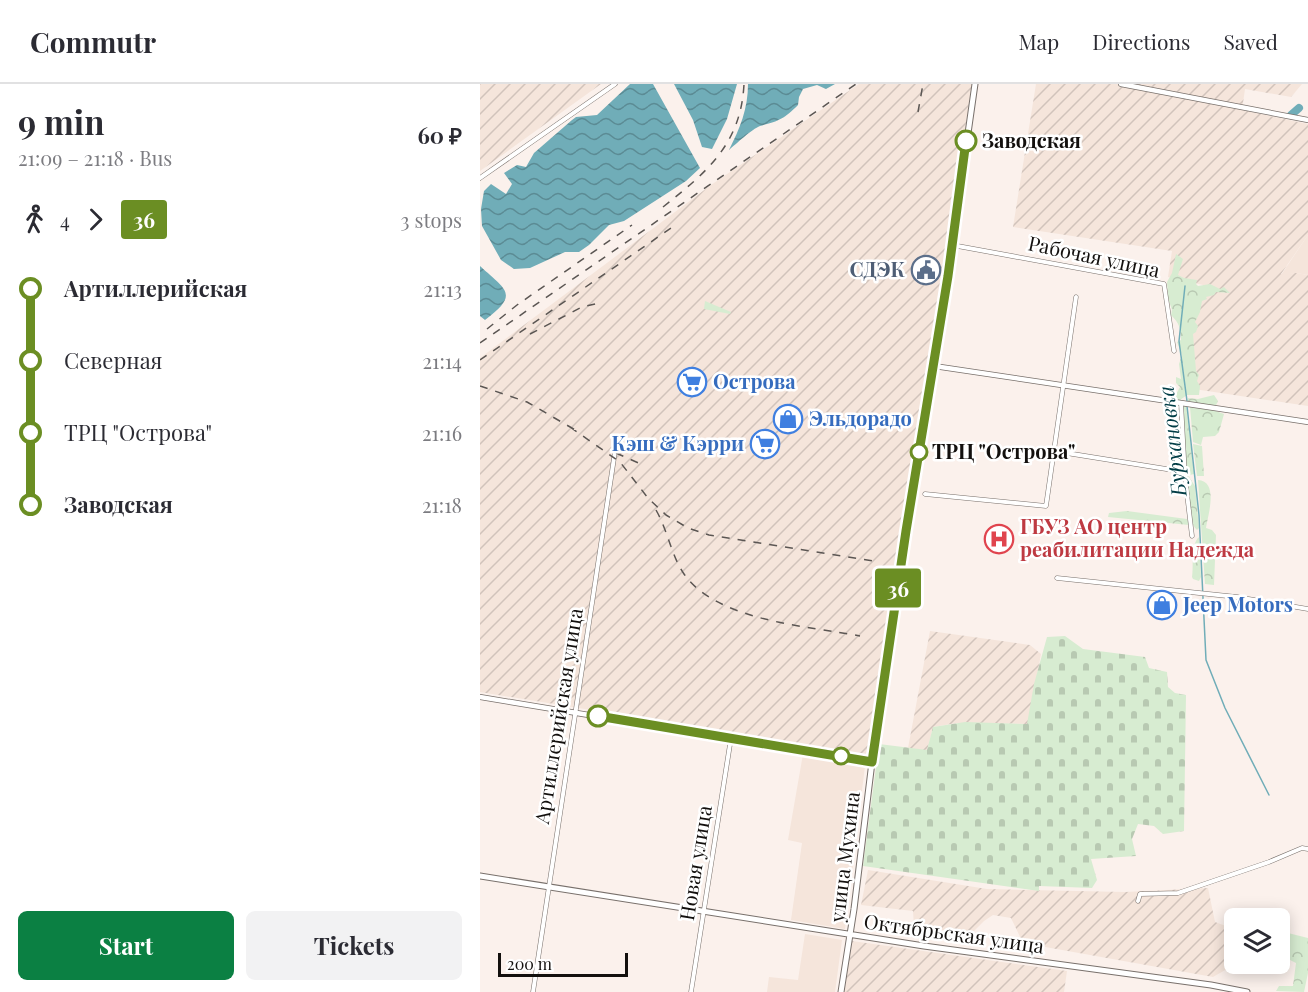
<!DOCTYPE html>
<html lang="en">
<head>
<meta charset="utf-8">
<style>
  body { margin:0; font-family:"Playfair Display",serif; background:#f2f2f3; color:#2b2b33; height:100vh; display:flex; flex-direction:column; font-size:22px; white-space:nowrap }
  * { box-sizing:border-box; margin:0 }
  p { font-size:20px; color:#7c7c81 }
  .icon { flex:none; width:33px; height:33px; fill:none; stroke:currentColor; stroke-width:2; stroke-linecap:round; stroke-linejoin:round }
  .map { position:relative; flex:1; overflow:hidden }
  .drawer { display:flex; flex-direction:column; background:#fff; width:480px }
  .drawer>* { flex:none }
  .badge { padding:0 12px; border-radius:4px; font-size:21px; line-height:39px }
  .controls { position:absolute; left:744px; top:824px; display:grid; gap:12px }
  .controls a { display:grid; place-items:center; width:66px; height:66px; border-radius:9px; background:#fff; box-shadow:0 3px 15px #0003; font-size:30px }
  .scale { position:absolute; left:18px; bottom:15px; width:130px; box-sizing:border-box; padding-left:6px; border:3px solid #13100e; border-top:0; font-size:16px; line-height:21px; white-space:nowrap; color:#13100e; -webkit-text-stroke:4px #fff; paint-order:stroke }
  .map>.badge { position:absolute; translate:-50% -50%; box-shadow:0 0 0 3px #fff }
  .legs { display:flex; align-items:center; gap:9px; height:66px; padding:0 18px; font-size:20px }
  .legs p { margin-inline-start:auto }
  .head { display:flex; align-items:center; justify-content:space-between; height:102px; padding:0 18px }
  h1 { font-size:33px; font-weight:700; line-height:45px }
  .button { display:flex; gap:12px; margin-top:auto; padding:12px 18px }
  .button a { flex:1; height:69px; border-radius:9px; background:#0b8043; color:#fff; font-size:24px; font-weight:700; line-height:69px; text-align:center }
  .button a+a { background:#f2f2f3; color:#2b2b33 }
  ul { padding:0 18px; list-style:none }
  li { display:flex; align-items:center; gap:21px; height:72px; font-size:22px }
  li i { display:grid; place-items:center; width:9px; height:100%; margin:0 8px; background:currentColor }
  li i::after { content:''; width:15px; height:15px; margin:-8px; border:4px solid; border-radius:50%; background:#fff }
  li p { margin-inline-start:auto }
  li:first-child i { background:linear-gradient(#0000 50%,currentColor 0) }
  li:last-child i { background:linear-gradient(currentColor 50%,#0000 0) }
  header { display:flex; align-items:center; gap:36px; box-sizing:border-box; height:84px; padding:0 30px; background:#fff; border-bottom:2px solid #e1e1e2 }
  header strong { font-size:28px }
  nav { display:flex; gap:33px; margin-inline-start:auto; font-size:21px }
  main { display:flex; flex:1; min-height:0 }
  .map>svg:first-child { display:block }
  .built { fill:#f5e5db }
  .industrial { fill:url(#industrial-furrows) }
  .grass { fill:#d7ecd1 }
  .forest { fill:url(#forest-crowns) }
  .cemetery { fill:url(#cemetery-stones) }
  .water { fill:url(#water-waves) }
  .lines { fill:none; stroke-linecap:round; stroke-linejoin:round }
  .stream { stroke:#70adb8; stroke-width:1.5 }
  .river { stroke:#70adb8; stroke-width:8 }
  .minor-casing { stroke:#78706b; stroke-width:5 }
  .tertiary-casing { stroke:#78706b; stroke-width:6 }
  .secondary-casing { stroke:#78706b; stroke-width:7 }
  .minor { stroke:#fff; stroke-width:4 }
  .tertiary { stroke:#fff; stroke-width:4.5 }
  .secondary { stroke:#fff; stroke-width:5 }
  .rail { stroke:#5b5653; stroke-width:1.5; stroke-dasharray:8 8; stroke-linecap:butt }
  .line-1-casing { stroke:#fff; stroke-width:14 }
  .line-1 { stroke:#6b8e23; stroke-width:9 }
  .stop-1-dot { fill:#fff; stroke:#6b8e23; stroke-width:3 }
  .labels { text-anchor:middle; stroke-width:5; stroke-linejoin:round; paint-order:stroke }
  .stop-label { font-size:20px; font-weight:bold; fill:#13100e; stroke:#fff; text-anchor:start }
  .street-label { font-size:20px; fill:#13100e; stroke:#fff }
  .service-label { font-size:20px; font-weight:bold; fill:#4e5e75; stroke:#fff; text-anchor:end }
  .shop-label { font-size:20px; font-weight:bold; fill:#366cbe; stroke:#fff; text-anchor:start }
  .health-label { font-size:20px; font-weight:bold; fill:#be3a42; stroke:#fff; text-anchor:start }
  .water-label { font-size:21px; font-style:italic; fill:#003c45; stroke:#fff }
</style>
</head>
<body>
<header>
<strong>Commutr</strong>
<nav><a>Map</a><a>Directions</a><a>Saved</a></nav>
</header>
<main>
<section class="drawer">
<div class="head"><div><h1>9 min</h1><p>21:09 – 21:18 · Bus</p></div><b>60 ₽</b></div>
<div class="legs"><svg class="icon" aria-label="walk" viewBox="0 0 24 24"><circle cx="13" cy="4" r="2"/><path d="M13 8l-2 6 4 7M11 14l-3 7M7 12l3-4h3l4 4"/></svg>4<svg class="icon" aria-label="forward" viewBox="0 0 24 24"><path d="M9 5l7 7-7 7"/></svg><b class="badge" style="background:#6b8e23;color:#fff">36</b><p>3 stops</p></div>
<ul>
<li><i style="color:#6b8e23"></i><b>Артиллерийская</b><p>21:13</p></li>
<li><i style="color:#6b8e23"></i><span>Северная</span><p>21:14</p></li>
<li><i style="color:#6b8e23"></i><span>ТРЦ &quot;Острова&quot;</span><p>21:16</p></li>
<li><i style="color:#6b8e23"></i><b>Заводская</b><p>21:18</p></li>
</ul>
<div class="button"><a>Start</a><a>Tickets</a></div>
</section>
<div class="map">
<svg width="828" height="908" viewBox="0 0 828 908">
  <defs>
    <pattern id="industrial-furrows" width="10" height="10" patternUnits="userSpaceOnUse" patternTransform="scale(1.5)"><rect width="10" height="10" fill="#f5e5db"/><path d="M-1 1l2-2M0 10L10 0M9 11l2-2" fill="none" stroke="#d1c3bb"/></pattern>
    <pattern id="forest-crowns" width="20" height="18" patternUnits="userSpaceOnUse" patternTransform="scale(1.5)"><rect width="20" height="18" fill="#d7ecd1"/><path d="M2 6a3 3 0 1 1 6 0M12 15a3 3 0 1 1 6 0" fill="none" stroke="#b8c9b2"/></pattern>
    <pattern id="cemetery-stones" width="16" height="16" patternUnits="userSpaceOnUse" patternTransform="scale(1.5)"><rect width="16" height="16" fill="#d7ecd1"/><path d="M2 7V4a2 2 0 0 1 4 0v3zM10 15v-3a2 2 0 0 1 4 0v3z" fill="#b8c9b2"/></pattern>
    <pattern id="water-waves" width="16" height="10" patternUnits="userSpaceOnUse" patternTransform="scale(1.5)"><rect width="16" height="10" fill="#70adb8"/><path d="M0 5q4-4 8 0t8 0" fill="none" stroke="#5b8b94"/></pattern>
  </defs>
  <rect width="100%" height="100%" fill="#fbf1ec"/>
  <path class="built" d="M828,151V191L816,189L801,191Z
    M323,670L385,682L365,845L311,836L322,759L308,756Z
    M325,850L362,856L355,908H287L289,893L318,896Z"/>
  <path class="industrial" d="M0,0H121L0,87Z
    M379,0H492L387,671L0,608V274L231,101Z
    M556,0H822L811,13L765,5L762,26L828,40V151L801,190L816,189L828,191V322L714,305L706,253L723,201L688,193L692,167L533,143Z
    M450,547L550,561L561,570L548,640L477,639L453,643L447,667L428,664Z
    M388,786L507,805L645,808L728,804L735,838L754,845L747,885L733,893L543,859L531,834L513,831L504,837L492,849L434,843L433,827L381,821Z
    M372,857L587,887L584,908H364Z"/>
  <path class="grass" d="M225,217L251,228L250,230L224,225Z"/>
  <path class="forest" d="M696,170L703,175L698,191L704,194L717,196L716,200L718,202L730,200L740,205L744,203L750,209L736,208L734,211L726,213L727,215L722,217L720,228L715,238L718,242L716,248L713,250L716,287L719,291L717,297L720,302L719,311H707L700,316L694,314L700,303L696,299V293L701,295L699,280L702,271L697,258L701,256C701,244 699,239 691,231L692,226L688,214L687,198L692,189Z
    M734,311L738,317L735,323L708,317V314L718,315Z
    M702,321H706L714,390L710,391L705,379Z
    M710,323L730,325L744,330L739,348L735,352L723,353L721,361L713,358Z
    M713,360L722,362L724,392H717Z
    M707,390L715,402L719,444L717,446C703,431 714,413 705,398Z
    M718,396C739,397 728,431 726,444L732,446L736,451L734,501L725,500Z
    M647,427L707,435L709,441L628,433L629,429Z
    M719,453L721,493L719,497L713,495L712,493C714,481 710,461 719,453Z
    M800,847L828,854V889L824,908L796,907L799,902H813L816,879L800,871Z"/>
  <path class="cemetery" d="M585,552L603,565L665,573L669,584L687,588L688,603L695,609L706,611L704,747L683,750L674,742L658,740L652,755L656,772L611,775L617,796L612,804L559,802V807L383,782L399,660L447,666L453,643L485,638L547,640L554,600L567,553Z"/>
  <path class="water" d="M150,0H173L220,84L206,97L144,137L129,141L109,161L99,168H85L50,184L34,185L21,176L2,142L1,125L4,107L11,100L26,110L32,100L24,89L37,81L46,83L54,69L92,36L96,33L117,31Z
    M194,0H257L247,35L232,65L222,63L213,36Z
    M268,0H355L346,5L337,1L323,5L319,13L318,21C304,35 299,37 280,42C272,45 256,60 249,66C260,44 268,25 268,0Z
    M0,182C26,206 40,210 5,236L0,232Z"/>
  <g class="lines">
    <path class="stream" d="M705,202L699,257L707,317
      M707,322L719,431L726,576L745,624L789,711"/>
    <path class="river" d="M811,31L819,24"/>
    <g class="minor-casing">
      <path id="minor" d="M0,94L135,0
        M472,161L684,200L694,267
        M701,319L705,393L712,452
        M574,367L705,388
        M445,410L566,422L596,213
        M577,494L757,513L828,525
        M658,817L660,810L698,809L789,778L822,764L828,765
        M53,908L136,361
        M211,908L251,654"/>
    </g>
    <g class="tertiary-casing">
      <path id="tertiary" d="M641,0L828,36
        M454,282L828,338
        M0,613L392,678"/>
    </g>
    <g class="secondary-casing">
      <path id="secondary" d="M0,792L444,862L731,901L767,908
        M361,908L374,825L392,678L426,448L470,176L495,0"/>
    </g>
    <use href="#minor" class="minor"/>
    <use href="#tertiary" class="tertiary"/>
    <use href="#secondary" class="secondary"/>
    <path class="rail" d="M438,28L443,0
      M183,123C227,88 261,60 264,0
      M7,245L37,221L152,141
      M50,250L102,223L119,219
      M0,259L376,0
      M0,276L194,142
      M0,302L47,318L97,347
      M90,343L140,378L168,414L186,431L208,444L229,451L394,477
      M136,369L163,381
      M176,426C188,447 191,471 204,490C237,537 327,542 380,552"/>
  </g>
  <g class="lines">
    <g class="line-1-casing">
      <path id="line-1" d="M118,632L392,678L426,447L468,192L486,57"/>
    </g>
    <use href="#line-1" class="line-1"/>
  </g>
  <defs>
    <g id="civic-ring" transform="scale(1.5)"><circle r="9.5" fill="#fff" stroke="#5c6f8a" stroke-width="1.5"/><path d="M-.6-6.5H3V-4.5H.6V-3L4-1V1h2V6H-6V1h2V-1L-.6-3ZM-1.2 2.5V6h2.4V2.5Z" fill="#5c6f8a"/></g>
    <g id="supermarket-ring" transform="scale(1.5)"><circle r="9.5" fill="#fff" stroke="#3f7fe0" stroke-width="1.5"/><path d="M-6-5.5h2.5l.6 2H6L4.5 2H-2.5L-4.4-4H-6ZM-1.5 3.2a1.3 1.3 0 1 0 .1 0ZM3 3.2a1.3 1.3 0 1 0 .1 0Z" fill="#3f7fe0"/></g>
    <g id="shop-ring" transform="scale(1.5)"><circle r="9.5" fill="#fff" stroke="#3f7fe0" stroke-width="1.5"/><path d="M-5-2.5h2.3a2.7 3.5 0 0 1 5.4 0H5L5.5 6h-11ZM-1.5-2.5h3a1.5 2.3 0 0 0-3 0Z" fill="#3f7fe0"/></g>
    <g id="hospital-ring" transform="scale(1.5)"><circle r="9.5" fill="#fff" stroke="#e0444e" stroke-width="1.5"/><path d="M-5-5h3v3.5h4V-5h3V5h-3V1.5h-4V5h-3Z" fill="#e0444e"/></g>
  </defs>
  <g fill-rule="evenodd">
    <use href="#civic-ring" x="446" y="186"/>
    <use href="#supermarket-ring" x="212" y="298"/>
    <use href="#shop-ring" x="308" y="335"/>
    <use href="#supermarket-ring" x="285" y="360"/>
    <use href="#hospital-ring" x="519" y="455"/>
    <use href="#shop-ring" x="682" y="521"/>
  </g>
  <g class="stop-1-dot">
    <circle cx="486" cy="57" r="10"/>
    <circle cx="439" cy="368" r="8"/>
    <circle cx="118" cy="632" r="10"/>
    <circle cx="361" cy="672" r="8"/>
  </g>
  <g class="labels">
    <g class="stop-label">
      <text x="502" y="64">Заводская</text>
      <text x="452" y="375">ТРЦ "Острова"</text>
    </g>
    <g class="street-label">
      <text transform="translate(614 173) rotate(12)" y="7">Рабочая улица</text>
      <text transform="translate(79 632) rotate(-81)" y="7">Артиллерийская улица</text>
      <text transform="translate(365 773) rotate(-83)" y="7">улица Мухина</text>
      <text transform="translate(216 779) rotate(-81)" y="7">Новая улица</text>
      <text transform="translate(474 850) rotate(8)" y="7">Октябрьская улица</text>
    </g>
    <g class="service-label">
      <text x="425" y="193">СДЭК</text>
    </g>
    <g class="shop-label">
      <text x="233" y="305">Острова</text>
      <text x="329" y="342">Эльдорадо</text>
      <text x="264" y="367" text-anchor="end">Кэш &amp; Кэрри</text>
      <text x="703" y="528">Jeep Motors</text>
    </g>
    <g class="health-label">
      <text x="540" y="450">ГБУЗ АО центр<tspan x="540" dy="23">реабилитации Надежда</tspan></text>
    </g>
    <g class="water-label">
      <text transform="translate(693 357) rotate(-97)" y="7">Бурхановка</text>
    </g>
  </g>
</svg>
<div class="controls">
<a><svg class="icon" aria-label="layers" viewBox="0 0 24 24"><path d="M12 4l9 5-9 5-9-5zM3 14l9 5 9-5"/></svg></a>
</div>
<div class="scale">200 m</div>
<b class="badge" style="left:418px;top:504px;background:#6b8e23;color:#fff">36</b>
</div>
</main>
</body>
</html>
